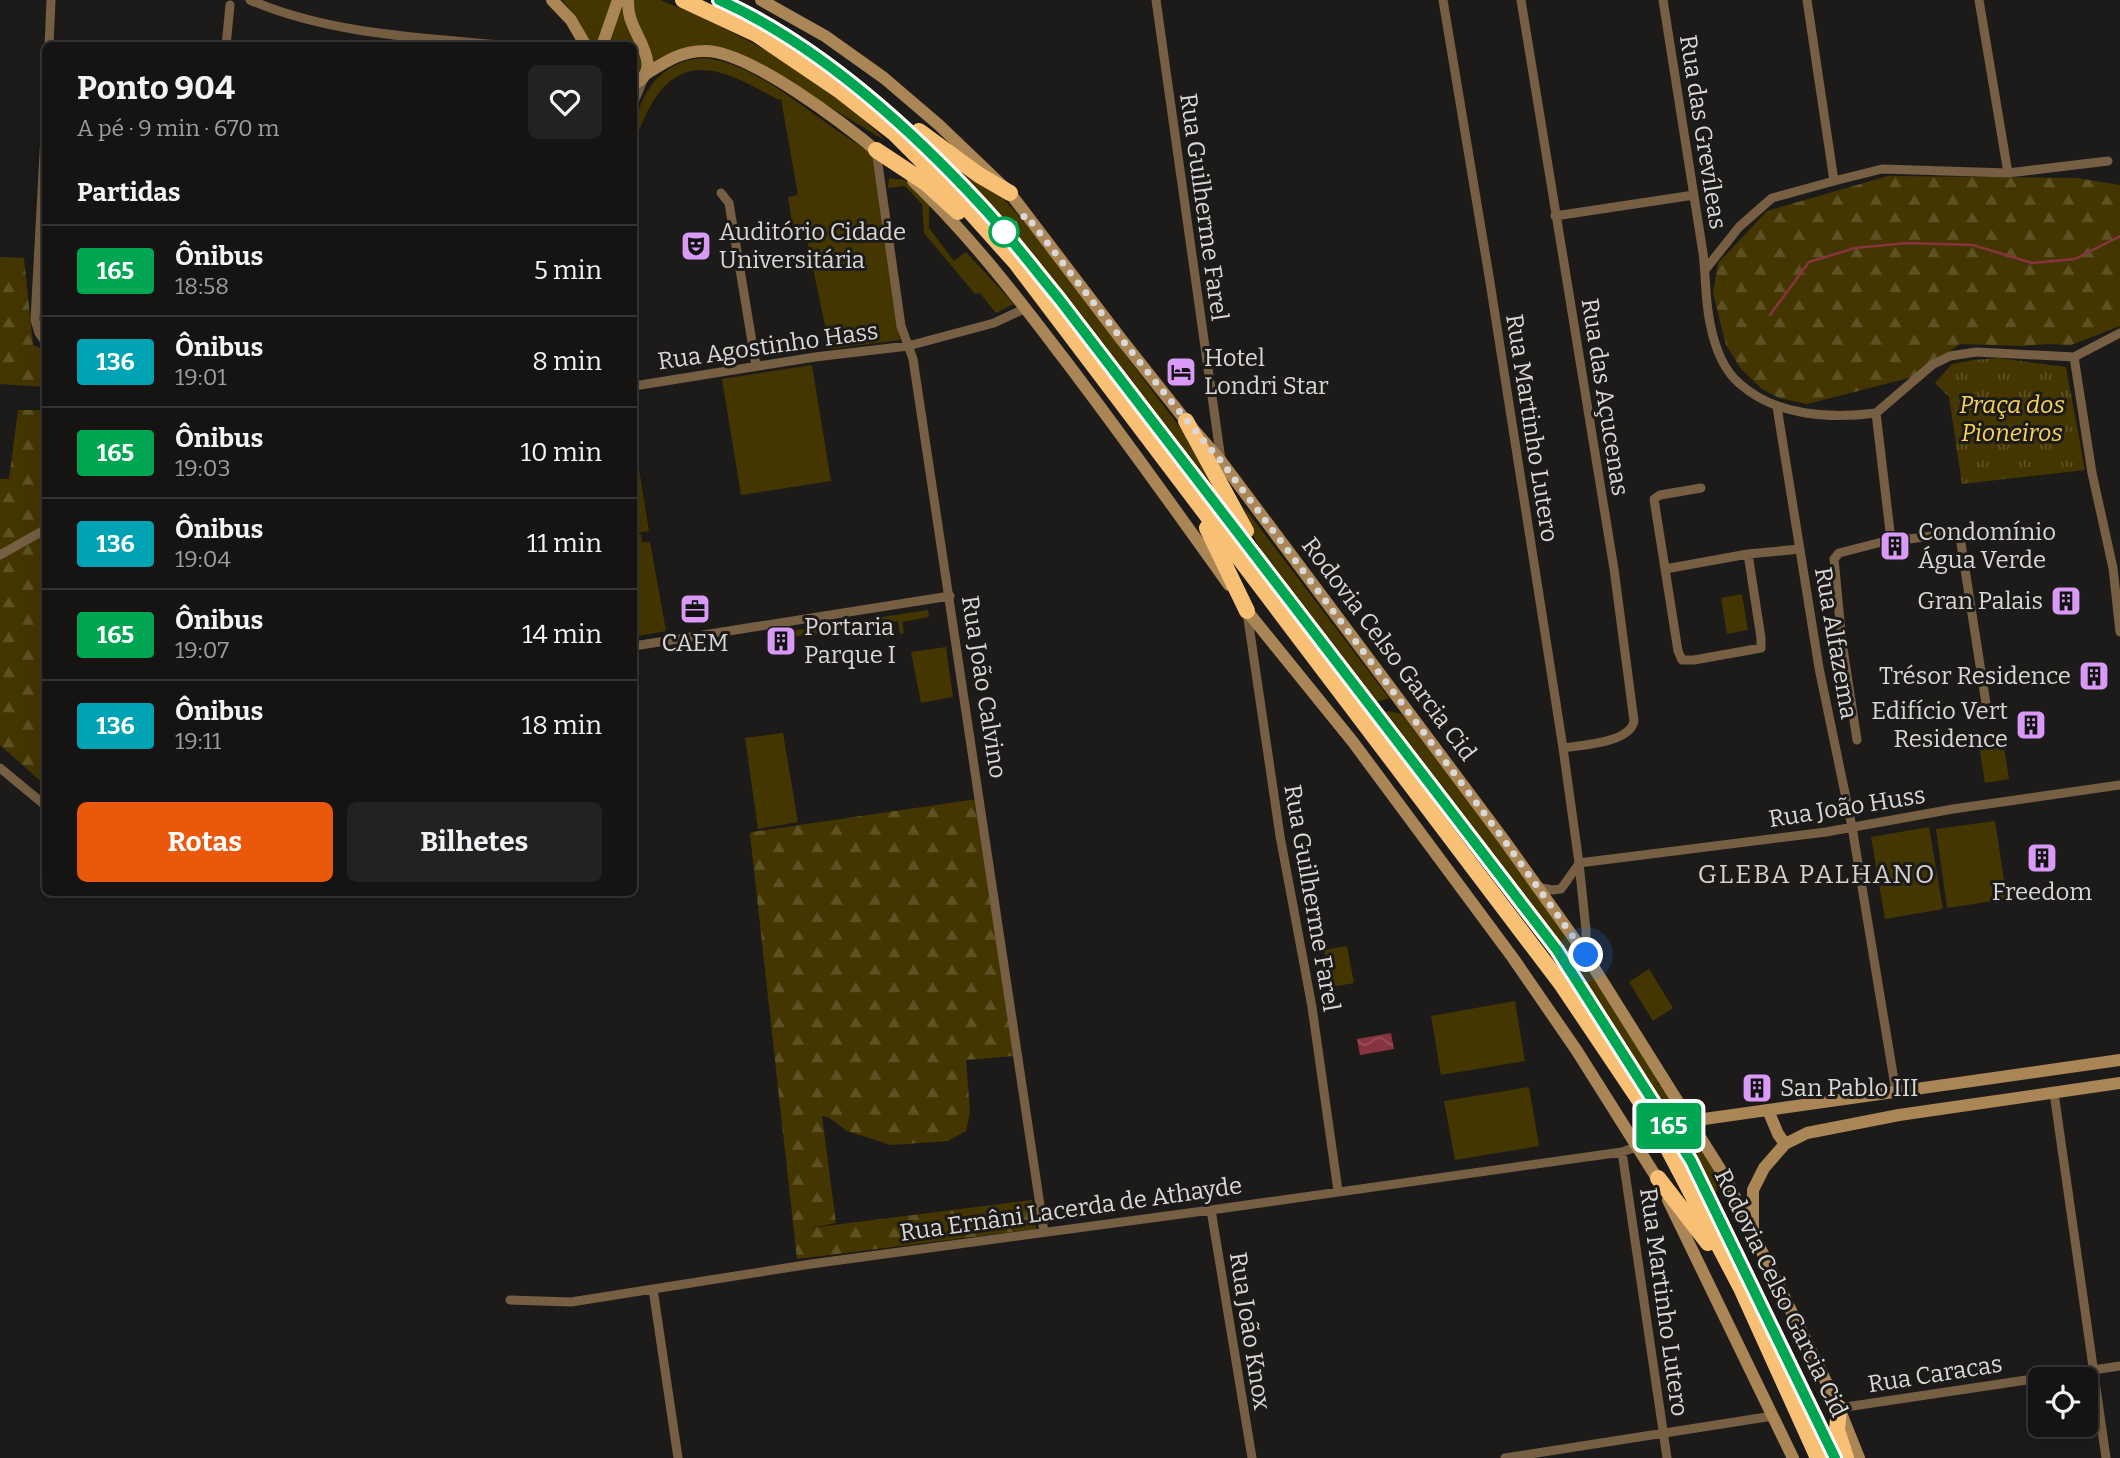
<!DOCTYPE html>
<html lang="pt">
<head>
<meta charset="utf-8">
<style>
  body { margin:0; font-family:Bitter,serif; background:#232121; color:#f1f3f6; height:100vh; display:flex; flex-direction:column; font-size:26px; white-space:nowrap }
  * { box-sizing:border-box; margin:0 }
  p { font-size:23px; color:#9e9ea0 }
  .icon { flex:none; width:38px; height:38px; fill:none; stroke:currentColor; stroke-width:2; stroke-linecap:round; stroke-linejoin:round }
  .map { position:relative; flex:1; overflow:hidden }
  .side { position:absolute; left:42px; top:42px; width:595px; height:854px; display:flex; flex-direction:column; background:#161413; border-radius:10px; box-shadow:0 7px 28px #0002,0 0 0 2px #353333 }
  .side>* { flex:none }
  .badge { padding:0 14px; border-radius:5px; font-size:24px; line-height:46px }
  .tools { position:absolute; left:2028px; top:1367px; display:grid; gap:14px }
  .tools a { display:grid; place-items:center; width:70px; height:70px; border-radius:10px; background:#161413; box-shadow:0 7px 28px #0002,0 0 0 2px #353333; font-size:35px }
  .you { position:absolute; width:35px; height:35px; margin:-18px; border:5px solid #fff; border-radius:50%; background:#1a73e8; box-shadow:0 0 0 10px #1a73e833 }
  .map>.badge { position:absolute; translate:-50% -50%; box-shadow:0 0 0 4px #fff }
  h2 { padding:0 35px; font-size:26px; line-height:63px }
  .round { display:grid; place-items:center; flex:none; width:74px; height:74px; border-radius:10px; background:#232121 }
  .headline { display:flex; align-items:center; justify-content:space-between; height:119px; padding:0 35px }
  h1 { font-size:33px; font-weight:700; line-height:52px }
  .action { display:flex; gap:14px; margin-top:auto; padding:14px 35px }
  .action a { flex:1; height:80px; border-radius:10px; background:#ea580c; color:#fff; font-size:28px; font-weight:700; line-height:80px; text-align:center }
  .action a+a { background:#232121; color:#f1f3f6 }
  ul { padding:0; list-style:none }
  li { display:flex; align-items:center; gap:21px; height:91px; padding:0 35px; border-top:2px solid #353333 }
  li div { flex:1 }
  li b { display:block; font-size:26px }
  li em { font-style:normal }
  li .badge { min-width:77px; font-weight:700; text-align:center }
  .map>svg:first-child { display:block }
  .green { fill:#433601 }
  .forest { fill:url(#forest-firs) }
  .park { fill:url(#park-tufts) }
  .water { fill:url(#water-waves) }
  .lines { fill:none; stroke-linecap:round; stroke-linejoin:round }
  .stream { stroke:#873440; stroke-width:2.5 }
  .street { stroke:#765f43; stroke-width:9 }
  .secondary { stroke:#aa8657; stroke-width:12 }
  .highway { stroke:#f8c074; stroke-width:16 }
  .line-casing { stroke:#fff; stroke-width:16 }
  .line { stroke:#00a651; stroke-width:10 }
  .walk { stroke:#dad8d7; stroke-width:7; stroke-dasharray:0 12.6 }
  .stop-dot { fill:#fff; stroke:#00a651; stroke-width:3.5 }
  .labels { text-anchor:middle; stroke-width:6; stroke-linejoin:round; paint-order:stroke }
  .street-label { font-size:24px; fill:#dad8d7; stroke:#1d1b19 }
  .poi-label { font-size:24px; fill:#dad8d7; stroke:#1d1b19; text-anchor:start }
  .park-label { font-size:24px; font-style:italic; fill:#f6d359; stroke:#1d1b19 }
  .neighbourhood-label { font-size:26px; letter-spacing:2px; fill:#d3d0ce; stroke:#1d1b19 }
</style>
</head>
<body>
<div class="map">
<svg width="2120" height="1458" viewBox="0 0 2120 1458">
  <defs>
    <pattern id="forest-firs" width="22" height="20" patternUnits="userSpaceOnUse" patternTransform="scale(1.75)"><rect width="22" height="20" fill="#433601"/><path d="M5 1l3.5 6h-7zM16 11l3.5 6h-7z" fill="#5e5225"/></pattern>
    <pattern id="park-tufts" width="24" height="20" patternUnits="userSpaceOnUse" patternTransform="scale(1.75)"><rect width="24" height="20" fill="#433601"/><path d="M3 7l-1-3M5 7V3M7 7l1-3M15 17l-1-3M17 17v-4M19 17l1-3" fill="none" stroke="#5e5225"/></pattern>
    <pattern id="water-waves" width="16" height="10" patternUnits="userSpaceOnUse" patternTransform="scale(1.75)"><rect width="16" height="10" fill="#873440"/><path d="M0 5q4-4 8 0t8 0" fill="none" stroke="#97515b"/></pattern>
  </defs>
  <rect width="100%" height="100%" fill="#1d1b19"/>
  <path class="green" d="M562,0H613L600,38L596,45H591L578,19Z
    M633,0H660L700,16L747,40L793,66L846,102L880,135L884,140L768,69L728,49L706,45L653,64C652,50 645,42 640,30C636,20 634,10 633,0Z
    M622,7L643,63L640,73L634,78V46H606Z
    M706,58C753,65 790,98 828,124C843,135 858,144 873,154L900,340L830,349L804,226L793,228L788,197L798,195L781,99L779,100C741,80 693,47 658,94C648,108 641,126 634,142C634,98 659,59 706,58Z
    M951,165L999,194L1030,228L1197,450L1240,524Z
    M889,178L905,180L929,205V228L954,261L966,252L1014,304L996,313L980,293L975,294L924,233L922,204L905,186L888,188Z
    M812,365L831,481L741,495L722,379Z
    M634,438L649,531L634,533Z
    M1244,507L1389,698L1374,703L1266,559L1252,534Z
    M641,534L642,542H650L666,631L634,637V535Z
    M1742,594L1748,630L1727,634L1721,598Z
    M928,610L929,617L902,622L904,633L900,634L898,621L785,638L784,632Z
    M946,647L953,697L921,703L911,652Z
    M1388,711L1402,714L1523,875L1600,985L1659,1083L1656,1085H1663L1716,1174C1719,1181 1720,1189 1714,1195L1628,1053L1384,715Z
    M783,733L798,822L758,829L745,738Z
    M2003,741L2009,779L1985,783L1979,745Z
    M1995,821L2007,899L1947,908L1936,829Z
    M1929,827L1943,909L1885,919L1871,837Z
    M1347,946L1354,983L1331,987L1324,950Z
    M1649,969L1673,1008L1653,1021L1629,982Z
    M1515,1001L1525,1061L1441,1075L1431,1016Z
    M1529,1087L1539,1146L1455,1160L1444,1101Z"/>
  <path class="forest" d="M1888,176L2077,178L2120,185V326L2071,345L2048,344L2023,346L1960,344L1913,377L1807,404L1779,398L1762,389L1741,369L1726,345L1713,293L1718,263L1767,211Z
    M0,257L24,258L33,345L45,350V387L0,384Z
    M18,410H45V785L0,745V479H9Z
    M977,799L1013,1056L966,1060L970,1112L966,1131L948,1141L891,1145L847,1131L828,1117L822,1116L836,1223L810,1228L1032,1200L1036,1229L797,1259L750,834L752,832Z"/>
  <path class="park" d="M1999,358L2066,367L2085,470L1962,484L1949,397L1935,383L1952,364L1973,360Z"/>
  <path class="water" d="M1391,1033L1394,1049L1360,1055L1357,1039Z"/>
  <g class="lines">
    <path class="stream" d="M1770,315L1809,262L1855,248L1907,243L1973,245L2032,263L2075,259L2120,236"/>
    <path class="street" d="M250,0C331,35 425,38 512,46
      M1156,0L1221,460
      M1443,0L1489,276L1563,748L1579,863L1586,930V955
      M1521,0L1614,569L1634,721C1630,743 1582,745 1563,748
      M1663,0C1676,84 1690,169 1703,253C1706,276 1705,300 1710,323C1714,344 1722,369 1740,384C1776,416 1830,419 1876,413
      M1807,0L1834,181
      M1979,0L2008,173
      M49,46L51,0
      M226,46L230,5
      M634,102L644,78
      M46,117L35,320L39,333L46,343
      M876,150L901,326L913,359C958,650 1003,941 1044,1232
      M721,193L729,203L756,366
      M1555,216L1694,195
      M1705,270L1739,227L1772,198L1834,181L1882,169L2008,173L2108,161
      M2074,357L2092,473L2113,568L2120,632
      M634,386L815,357L908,346L994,323L1026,308
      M1777,407L1819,668L1852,827L1896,1092
      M1876,413L1932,365L1950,356L1976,352L2074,357L2120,333
      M1876,413L1891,540
      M1701,488L1660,495L1654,499L1678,651L1682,660H1694L1761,648V638L1748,554
      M1909,539L1954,533L1960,537L1987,710
      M0,555L46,529
      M1665,569L1748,554L1800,549
      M1247,612L1280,836L1312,1007L1338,1191
      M634,646L950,596
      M1857,740L1842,642L1834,559L1839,553L1882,542
      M0,768L46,806
      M1579,863L1826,832L1953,809L2120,785
      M1537,887L1552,890L1561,889L1578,865
      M2054,1093L2106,1458
      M1622,1152L1667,1458
      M1211,1210L1252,1458
      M653,1289L678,1458
      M510,1300L571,1302L811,1264L1211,1210L1622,1152L1636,1147
      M1839,1408L2120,1366
      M1505,1458L1773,1416"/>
    <path class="secondary" d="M552,0L571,20L586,46
      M628,0C628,8 629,16 632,23C639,42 662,71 634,84
      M761,0L825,36L884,78L939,125L1010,193L1121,339L1186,421L1221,461L1504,840L1586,955L1725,1177L1839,1408L1859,1458
      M602,46L618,0
      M646,74C665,62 681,51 704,51C749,50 847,126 883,156
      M913,181C966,232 1011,289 1055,347C1115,425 1172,505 1229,585
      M1243,606L1353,742L1513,958L1577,1051L1660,1183
      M1768,1110L1778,1134L1785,1144
      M1690,1121L2120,1060
      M1668,1200L1793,1458
      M1753,1229V1190L1764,1168L1785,1144L1807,1133L1899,1115L2120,1083"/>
    <path class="highway" d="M683,0L756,34L840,91L895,134L948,187L1016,263L1562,985L1654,1122L1741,1288L1818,1458
      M719,0C815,43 911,128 981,205C1009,235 1034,268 1059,299L1557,950L1691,1161L1835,1458
      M919,131L979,175L1010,193
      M876,150L926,183L958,212
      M1186,421L1246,531
      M1207,528L1247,611
      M1658,1178L1708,1243
      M1839,1408L1837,1430L1846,1458"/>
  </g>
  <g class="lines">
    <g class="line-casing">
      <path id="line" d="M719,0C817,44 909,127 981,205C1009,235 1033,268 1059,299L1557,950L1691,1161L1835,1458"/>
    </g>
    <use href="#line" class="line"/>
    <path class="walk" d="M1004,232L1026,215C1090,298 1153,382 1221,461L1504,840L1586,955"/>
  </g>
  <defs>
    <g id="theatre-square" transform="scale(1.575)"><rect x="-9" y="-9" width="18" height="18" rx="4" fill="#d99af7" stroke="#1d1b19"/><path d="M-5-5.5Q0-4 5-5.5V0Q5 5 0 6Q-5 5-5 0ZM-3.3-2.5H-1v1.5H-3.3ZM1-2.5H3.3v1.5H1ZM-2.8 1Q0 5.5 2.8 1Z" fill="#111"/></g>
    <g id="hotel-square" transform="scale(1.575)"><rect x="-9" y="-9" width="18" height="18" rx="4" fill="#d99af7" stroke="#1d1b19"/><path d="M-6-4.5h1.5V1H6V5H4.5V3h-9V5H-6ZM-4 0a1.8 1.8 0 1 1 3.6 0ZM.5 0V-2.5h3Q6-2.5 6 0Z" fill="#111"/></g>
    <g id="building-square" transform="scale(1.575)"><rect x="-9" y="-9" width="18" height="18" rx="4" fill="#d99af7" stroke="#1d1b19"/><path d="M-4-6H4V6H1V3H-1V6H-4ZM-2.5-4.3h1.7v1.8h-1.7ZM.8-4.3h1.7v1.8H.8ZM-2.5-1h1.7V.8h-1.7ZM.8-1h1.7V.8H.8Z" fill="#111"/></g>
    <g id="office-square" transform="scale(1.575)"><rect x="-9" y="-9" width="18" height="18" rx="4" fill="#d99af7" stroke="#1d1b19"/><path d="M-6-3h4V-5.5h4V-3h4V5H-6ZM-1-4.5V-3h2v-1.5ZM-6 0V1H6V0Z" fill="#111"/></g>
  </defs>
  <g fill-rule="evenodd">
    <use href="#theatre-square" x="696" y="246"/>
    <use href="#hotel-square" x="1181" y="372"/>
    <use href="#building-square" x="1895" y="546"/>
    <use href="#building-square" x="2066" y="601"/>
    <use href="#office-square" x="695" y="609"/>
    <use href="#building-square" x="781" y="641"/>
    <use href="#building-square" x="2094" y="676"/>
    <use href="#building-square" x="2031" y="725"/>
    <use href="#building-square" x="2042" y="858"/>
    <use href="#building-square" x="1757" y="1088"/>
  </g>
  <circle class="stop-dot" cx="1004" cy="232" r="14"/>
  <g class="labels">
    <g class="street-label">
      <text transform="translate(1703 132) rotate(81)" y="8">Rua das Grevíleas</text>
      <text transform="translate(1204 207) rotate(82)" y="8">Rua Guilherme Farel</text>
      <text transform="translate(768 346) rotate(-8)" y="8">Rua Agostinho Hass</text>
      <text transform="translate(1605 397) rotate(81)" y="8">Rua das Açucenas</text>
      <text transform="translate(1532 428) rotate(81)" y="8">Rua Martinho Lutero</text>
      <text transform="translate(1836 643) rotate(80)" y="8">Rua Alfazema</text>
      <text transform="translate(1389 649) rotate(53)" y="8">Rodovia Celso Garcia Cid</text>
      <text transform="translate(984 687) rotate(81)" y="8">Rua João Calvino</text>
      <text transform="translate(1847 807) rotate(-9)" y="8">Rua João Huss</text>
      <text transform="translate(1312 898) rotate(80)" y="8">Rua Guilherme Farel</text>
      <text transform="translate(1071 1209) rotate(-8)" y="8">Rua Ernâni Lacerda de Athayde</text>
      <text transform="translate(1781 1293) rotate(64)" y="8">Rodovia Celso Garcia Cid</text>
      <text transform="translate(1664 1302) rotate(82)" y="8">Rua Martinho Lutero</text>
      <text transform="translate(1250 1331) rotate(81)" y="8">Rua João Knox</text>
      <text transform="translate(1935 1374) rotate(-9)" y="8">Rua Caracas</text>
    </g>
    <g class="poi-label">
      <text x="719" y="240">Auditório Cidade<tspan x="719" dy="28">Universitária</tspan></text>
      <text x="1204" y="366">Hotel<tspan x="1204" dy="28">Londri Star</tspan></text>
      <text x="1918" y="540">Condomínio<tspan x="1918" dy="28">Água Verde</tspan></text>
      <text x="2043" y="609" text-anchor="end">Gran Palais</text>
      <text x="804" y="635">Portaria<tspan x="804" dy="28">Parque I</tspan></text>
      <text x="695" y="651" text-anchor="middle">CAEM</text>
      <text x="2071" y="684" text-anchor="end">Trésor Residence</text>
      <text x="2008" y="719" text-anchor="end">Edifício Vert<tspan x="2008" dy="28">Residence</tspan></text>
      <text x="2042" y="900" text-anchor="middle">Freedom</text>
      <text x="1780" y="1096">San Pablo III</text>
    </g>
    <g class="park-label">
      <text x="2012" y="413">Praça dos<tspan x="2012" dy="28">Pioneiros</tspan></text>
    </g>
    <g class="neighbourhood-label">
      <text x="1817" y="883">GLEBA PALHANO</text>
    </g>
  </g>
</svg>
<div class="tools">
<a><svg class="icon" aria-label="locate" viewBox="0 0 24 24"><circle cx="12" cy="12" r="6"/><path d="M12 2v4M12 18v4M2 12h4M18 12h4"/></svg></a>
</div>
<div class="you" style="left:1586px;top:955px"></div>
<b class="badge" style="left:1669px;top:1126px;background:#00a651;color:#fff">165</b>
<section class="side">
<div class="headline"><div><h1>Ponto 904</h1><p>A pé · 9 min · 670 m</p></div><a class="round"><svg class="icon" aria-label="heart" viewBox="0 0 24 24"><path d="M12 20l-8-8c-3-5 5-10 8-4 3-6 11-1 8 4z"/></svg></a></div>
<h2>Partidas</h2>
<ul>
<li><span class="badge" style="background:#00a651;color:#fff">165</span><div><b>Ônibus</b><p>18:58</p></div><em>5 min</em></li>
<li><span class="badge" style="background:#00a3b4;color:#fff">136</span><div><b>Ônibus</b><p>19:01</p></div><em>8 min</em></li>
<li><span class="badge" style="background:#00a651;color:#fff">165</span><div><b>Ônibus</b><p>19:03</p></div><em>10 min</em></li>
<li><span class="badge" style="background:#00a3b4;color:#fff">136</span><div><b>Ônibus</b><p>19:04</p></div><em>11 min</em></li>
<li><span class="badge" style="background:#00a651;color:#fff">165</span><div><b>Ônibus</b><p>19:07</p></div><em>14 min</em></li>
<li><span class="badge" style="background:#00a3b4;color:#fff">136</span><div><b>Ônibus</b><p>19:11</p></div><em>18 min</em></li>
</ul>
<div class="action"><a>Rotas</a><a>Bilhetes</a></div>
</section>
</div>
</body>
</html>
